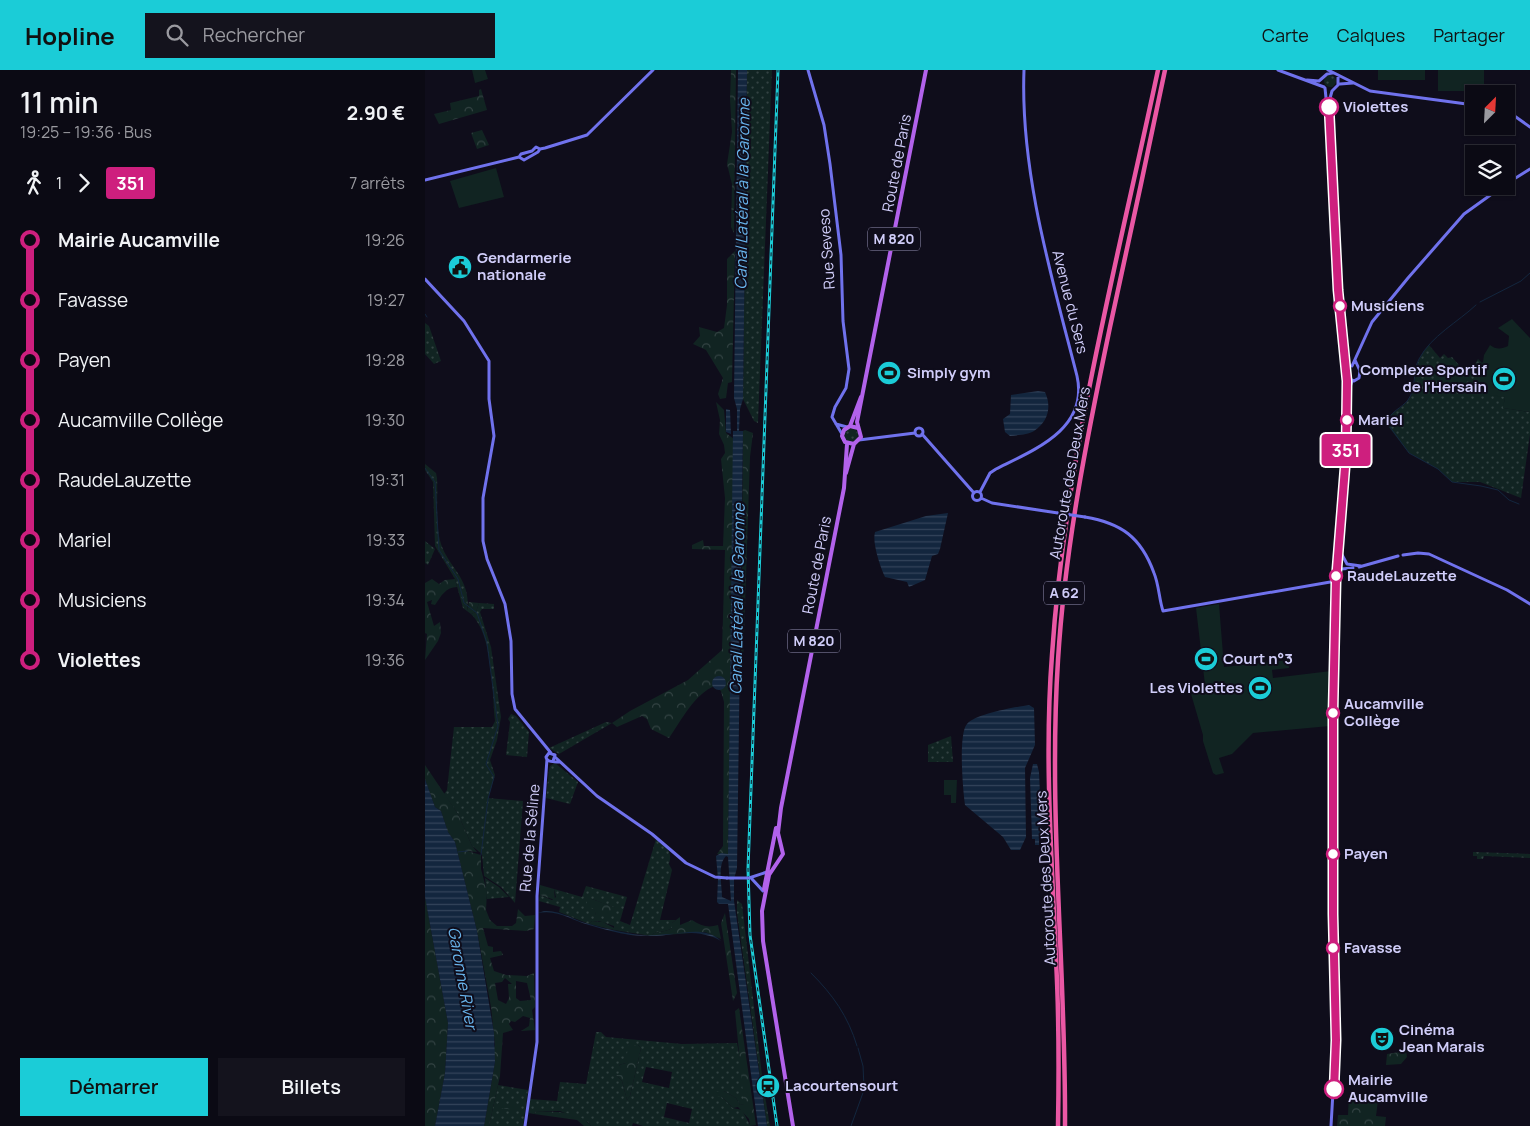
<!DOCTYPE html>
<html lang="fr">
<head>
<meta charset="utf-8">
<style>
  body { margin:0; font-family:Manrope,sans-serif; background:#14131d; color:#f1f3f6; height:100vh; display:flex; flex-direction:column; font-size:19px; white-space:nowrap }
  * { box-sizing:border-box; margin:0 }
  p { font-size:16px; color:#9a9aa0 }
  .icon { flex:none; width:28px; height:28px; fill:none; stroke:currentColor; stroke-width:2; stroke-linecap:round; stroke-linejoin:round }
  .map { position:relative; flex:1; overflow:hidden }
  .side { display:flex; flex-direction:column; background:#0b0a14; width:425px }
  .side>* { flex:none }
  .badge { padding:0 10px; border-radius:4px; font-size:18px; line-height:32px }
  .needle { width:32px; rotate:24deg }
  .buttons { position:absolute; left:1040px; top:15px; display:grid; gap:10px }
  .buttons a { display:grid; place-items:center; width:50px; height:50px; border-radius:0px; background:#0b0a14; box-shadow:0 1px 4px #0004,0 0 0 1px #2b2b34; font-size:25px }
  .map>.badge { position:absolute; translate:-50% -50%; box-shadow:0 0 0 2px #fff }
  .legs { display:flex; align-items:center; gap:8px; height:55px; padding:0 20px; font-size:16px }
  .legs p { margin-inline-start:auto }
  .overview { display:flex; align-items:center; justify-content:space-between; height:85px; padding:0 20px }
  h1 { font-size:28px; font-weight:600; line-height:38px }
  .button { display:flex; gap:10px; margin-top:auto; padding:10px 20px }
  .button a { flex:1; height:58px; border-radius:0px; background:#1bccd7; color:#111; font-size:20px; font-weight:600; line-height:58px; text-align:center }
  .button a+a { background:#14131d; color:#f1f3f6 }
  ul { padding:0 20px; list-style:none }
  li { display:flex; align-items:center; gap:18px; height:60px; font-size:19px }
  li i { display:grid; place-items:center; width:8px; height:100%; margin:0 6px; background:currentColor }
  li i::after { content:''; width:12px; height:12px; margin:-6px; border:4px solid; border-radius:50%; background:#0b0a14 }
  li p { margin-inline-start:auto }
  li:first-child i { background:linear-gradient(#0000 50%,currentColor 0) }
  li:last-child i { background:linear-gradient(currentColor 50%,#0000 0) }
  header { display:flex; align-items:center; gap:30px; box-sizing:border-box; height:70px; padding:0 25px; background:#1bccd7; color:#111 }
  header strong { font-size:24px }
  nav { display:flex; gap:28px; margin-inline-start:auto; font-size:18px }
  .search { width:350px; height:45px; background:#14131d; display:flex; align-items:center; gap:12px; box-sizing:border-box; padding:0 18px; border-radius:0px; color:#9a9aa0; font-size:19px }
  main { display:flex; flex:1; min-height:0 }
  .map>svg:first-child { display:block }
  .grass { fill:url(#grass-dots); fill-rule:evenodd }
  .forest { fill:url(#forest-crowns); fill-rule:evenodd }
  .pitch { fill:#112422 }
  .water { fill:url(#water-rules); fill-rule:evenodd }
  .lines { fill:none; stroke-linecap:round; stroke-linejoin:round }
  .stream { stroke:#13263e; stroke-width:1 }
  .secondary { stroke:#7072ed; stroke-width:3 }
  .primary { stroke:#b262eb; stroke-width:4 }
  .highway { stroke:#ea57a4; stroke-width:4.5 }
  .rail-casing { stroke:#1bccd7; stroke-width:3 }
  .rail { stroke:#0f0d1b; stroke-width:1; stroke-dasharray:4; stroke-linecap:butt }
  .secondary-bridge { stroke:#7072ed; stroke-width:3 }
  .line-1-casing { stroke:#fff; stroke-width:11 }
  .line-1 { stroke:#ce1f7e; stroke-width:8 }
  .stop-1-dot { fill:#fff; stroke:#ce1f7e; stroke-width:2.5 }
  .labels { text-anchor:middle; stroke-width:4; stroke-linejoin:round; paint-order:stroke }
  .shield { fill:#0f0d1b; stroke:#9693b6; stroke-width:1 }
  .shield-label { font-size:14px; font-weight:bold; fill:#d0cdf9 }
  .stop-label { font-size:15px; font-weight:bold; fill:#d0cdf9; stroke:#0f0d1b; text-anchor:start }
  .street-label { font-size:15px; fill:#d0cdf9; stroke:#0f0d1b }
  .poi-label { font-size:15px; font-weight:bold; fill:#d0cdf9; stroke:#0f0d1b; text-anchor:start }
  .water-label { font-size:16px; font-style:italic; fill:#68b4ec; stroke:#0f0d1b }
</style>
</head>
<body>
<header>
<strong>Hopline</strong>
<div class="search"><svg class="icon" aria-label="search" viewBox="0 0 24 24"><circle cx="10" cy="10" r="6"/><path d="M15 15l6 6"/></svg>Rechercher</div>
<nav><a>Carte</a><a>Calques</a><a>Partager</a></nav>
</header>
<main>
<section class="side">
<div class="overview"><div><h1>11 min</h1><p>19:25 – 19:36 · Bus</p></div><b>2.90 €</b></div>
<div class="legs"><svg class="icon" aria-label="walk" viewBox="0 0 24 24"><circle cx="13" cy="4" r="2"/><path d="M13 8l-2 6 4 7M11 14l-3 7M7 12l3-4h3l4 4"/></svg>1<svg class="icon" aria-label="forward" viewBox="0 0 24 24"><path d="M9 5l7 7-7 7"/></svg><b class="badge" style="background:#ce1f7e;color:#fff">351</b><p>7 arrêts</p></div>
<ul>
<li><i style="color:#ce1f7e"></i><b>Mairie Aucamville</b><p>19:26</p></li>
<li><i style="color:#ce1f7e"></i><span>Favasse</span><p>19:27</p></li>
<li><i style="color:#ce1f7e"></i><span>Payen</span><p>19:28</p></li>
<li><i style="color:#ce1f7e"></i><span>Aucamville Collège</span><p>19:30</p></li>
<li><i style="color:#ce1f7e"></i><span>RaudeLauzette</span><p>19:31</p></li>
<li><i style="color:#ce1f7e"></i><span>Mariel</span><p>19:33</p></li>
<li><i style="color:#ce1f7e"></i><span>Musiciens</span><p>19:34</p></li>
<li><i style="color:#ce1f7e"></i><b>Violettes</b><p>19:36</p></li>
</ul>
<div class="button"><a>Démarrer</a><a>Billets</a></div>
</section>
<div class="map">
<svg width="1105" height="1056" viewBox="0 0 1105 1056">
  <defs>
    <pattern id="grass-dots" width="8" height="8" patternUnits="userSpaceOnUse" patternTransform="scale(1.25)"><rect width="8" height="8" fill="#112422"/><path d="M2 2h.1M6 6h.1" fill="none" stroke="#334343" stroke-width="1.8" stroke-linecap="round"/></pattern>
    <pattern id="forest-crowns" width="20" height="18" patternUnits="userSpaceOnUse" patternTransform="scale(1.25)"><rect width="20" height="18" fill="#112422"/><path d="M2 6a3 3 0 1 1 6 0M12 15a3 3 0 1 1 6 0" fill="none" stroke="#334343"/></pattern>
    <pattern id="water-rules" width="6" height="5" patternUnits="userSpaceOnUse" patternTransform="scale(1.25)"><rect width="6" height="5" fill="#13263e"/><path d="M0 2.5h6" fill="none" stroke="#34445b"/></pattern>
  </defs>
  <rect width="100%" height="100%" fill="#0f0d1b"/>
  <path class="grass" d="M322,0H347L333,353L329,351L318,329Z
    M899 11a6 6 0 1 1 12 0a6 6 0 1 1-12 0Z
    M0,253L4,256L16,291L9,294L0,284Z
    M1004,275L1015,288L1019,284L1023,288L1027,287L1039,301H1046L1053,289L1057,293L1054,295L1080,327L1079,338L1105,342V364L1096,428L1055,412H1027L1013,399L984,383L963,356V348C970,340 981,336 986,326C994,307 986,294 1004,275Z
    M419 365a7 7 0 1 1 14 0a7 7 0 1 1-14 0Z
    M0,394L11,403L12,408C13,428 10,454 16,474C24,498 47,510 42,541L38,538L30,509L10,476L8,412L0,400Z
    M0,471L10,479L3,495L0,493Z
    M54,533L69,534V539H57L55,542L66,577L76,647L72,670L65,690L70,705L63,728L98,731L90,833L76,817L59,806L57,784L47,776L33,744L19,724L22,720L29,657H67L70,651C67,621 68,565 46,544L51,542Z
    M86,644L91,646L104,662L102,687L81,685L85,652L83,649Z
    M181,652L187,653L134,684L124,678Z
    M526,666L528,692H503V675Z
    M130,693L153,712L145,734L121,728L124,700L125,696Z
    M231,769C241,778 248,780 244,794L247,800L235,850H251L247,853V858C241,863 229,860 226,866L189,860V856L174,851H167L164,854L134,842L135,837L114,831L115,825L127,830L131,827L129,819L157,827L161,816L202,827L195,851L205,855ZM167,829L190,838L171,845Z
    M1048,782L1105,784V788L1059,786L1058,789H1052V786H1048Z
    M60,808L74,817L84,827L62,829Z
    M312,830L317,834L338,1014L345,1056H342L312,843Z
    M171,962H176L181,967L257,974L312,973L317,999L320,1034L315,1035L311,1028L299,1021L297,1027L308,1038L317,1040L325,1055L331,1056H218L208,1053L207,1056H166L163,1052L135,1041H111L109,1044L104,1043L105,1029L132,1031L135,1012L161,1014ZM213,975L216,978L205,1026L202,1030L197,1011L191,1005H202L194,995L201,993ZM221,997L247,1002L244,1018L217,1012ZM242,1033L267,1039L264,1053L239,1047Z
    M73,1015L103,1020L98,1056H64Z"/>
  <path class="forest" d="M306,0H311L309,163L306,157L307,114L302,94L307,62L305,29Z
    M56,19L62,40L14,54L9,44L26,40L25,33L54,26V20Z
    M57,60L64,75L52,79L46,63Z
    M310,181L307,312L303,313L301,328L295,329L293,324L298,308L281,280L268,274L275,266L274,257L292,262L299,258L302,235V189Z
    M291,332L299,340L301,363L309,369L303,784H292L298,776L299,632L296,621L290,616C270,623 256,651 244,668L226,659L222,649L217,646L192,657L187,653L205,641L263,610L297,580L300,480L267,479V475L278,470L279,476H298L300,428L296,389L300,383L299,375L294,364L295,350Z
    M320,360L328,363L325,387L318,596L316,597L318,361Z
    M7,509L14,514L20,510L30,509L32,517C21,517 16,526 10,535L6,534L7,530L2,532L9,556L15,552L16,563L13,571L0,590L2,564L0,563V513Z
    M44,532L54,533L51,542L46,544L42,541Z
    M0,695L33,744L47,776L52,782L42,781L56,785V799L62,822L61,840L65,850L72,856H87L91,853L93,839L100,846L110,845L109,859L101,861L58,858L63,876L68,877V882L76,881L78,885L65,888L69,901L81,905L102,906L109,903L110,937L107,940L110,960L96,961L104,956L105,948L98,946L90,952L86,951L84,954L88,960L78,963L75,1006L64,1056H59L70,992L68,981L70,975L66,937L52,861L30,772L23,762L16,741L10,737L0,709ZM80,908L87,914H83L84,928L81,934L73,930L70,913L77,912ZM91,911L102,913L106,930L95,931L91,928Z
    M115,815L129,819L130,830L115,825Z
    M0,827L23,953L20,1003L10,1056H0Z
    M167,829L191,838L189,843L184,847L171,845L169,839L162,836V831Z
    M300,843L312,923L308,931L296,853Z
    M255,847V855L267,850C276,856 283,858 293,855L296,869L280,862L226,866C229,860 241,863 247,858V853Z
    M167,851L178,852L189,858V860L164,854Z
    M314,938L330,1048L331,1055H325L324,1049L313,1037L308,1038L297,1027L287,1026V1021L296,1022L299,1021L311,1028L315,1035L319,1034L310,941Z
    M203,975H213L216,978L205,1026L202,1030L197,1011L191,1005H201L194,995L201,993Z
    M981,981L982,987L976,994L961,995L962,984Z
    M924,1025H943L953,1030L951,1046L961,1047L960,1056H912L913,1045H923Z
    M73,1033L92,1035L94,1040L72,1038Z
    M111,1041C128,1042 154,1040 166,1056H159L152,1050L109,1044Z"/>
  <path class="pitch" d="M47,0H60L63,9L50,13Z
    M953,0H1000V10H953Z
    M1013,0H1059V21H1013Z
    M71,98L79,127L34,138L25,111Z
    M1087,249L1105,268V342L1078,338L1080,327L1050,323L1054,295L1058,292L1059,285L1065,275C1071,280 1077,279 1083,276L1084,266L1073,258Z
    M1021,287L1042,311L1026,324L1006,300Z
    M794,534L799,597L863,590L864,598L847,600L848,608L906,601L905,656L828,663L807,684L794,688L799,703L791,705L788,703L778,671V665L764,617L780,615L771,538Z
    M519,710H532L531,733H526V725H519Z"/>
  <path class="water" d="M313,0H322L318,329L315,339L314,361H318L312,798L309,809V831L342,1056H333L303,834H294L292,832L293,809L291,786L296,783L303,784L308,361H312V339L309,328ZM301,786L303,787L306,831L297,827C297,815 292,795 301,786Z
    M613,321L620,322C627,337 623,352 609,361C603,365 592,365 585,366L580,362L578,349L585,344L586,325Z
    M301,339L305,340L306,364L301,362Z
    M523,443L515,479L513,484L507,486L500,510L484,517L482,512L460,507C455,496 447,473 450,462L501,446Z
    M287 613a7 7 0 1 1 14 0a7 7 0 1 1-14 0Z
    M604,635L609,638L610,675L600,698L601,767L595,780H586L578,767L540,735C538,721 533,664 542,654C550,644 590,637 604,635Z
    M608,694H612L614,702L617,768L614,769V775H610V769H607L605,708Z
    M0,709L10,737L16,741L23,762L30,772L52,861L69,963L70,992L59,1056H10L20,1003L23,953L0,827Z
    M119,841C136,840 148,850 164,854C184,860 204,864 225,866C247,867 278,853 296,871C269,855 235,869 206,865C192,863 178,859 164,855C146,850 133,839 113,843Z"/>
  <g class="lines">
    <path class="stream" d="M1055,232L1096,211L1105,203
      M1051,235C1033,252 1006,266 994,289C987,302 992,318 983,330C977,338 964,342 962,353L984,383L1013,399L1027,412L1056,416L1073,420L1084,430L1094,434
      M0,244L2,247
      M0,398L10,412L14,480L33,509L39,533L52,543L62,573L73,656L61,694L69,707L63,729L56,785
      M33,782L42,781
      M386,903C408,925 423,946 432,976
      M433,978L438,996L439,1017
      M426,1056L439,1020"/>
    <path class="secondary" d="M383,0L399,55L405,94L416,185L418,251L424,299L421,318L410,337L407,347L417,364
      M853,0L899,17
      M903,0L945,21L1049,35
      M882,10L894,11L902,4L907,3
      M915,14L928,13
      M900,18L907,87L913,220L922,311V349
      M904,32L907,21L913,15V7
      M1081,40L1105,57
      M94,87L99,90L113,82L115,79
      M0,110L94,87L96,84L107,81L111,77L115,79L120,78L162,65L228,0
      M1081,114L1105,99
      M0,209L39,251L64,291V329L69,366L58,428V471L62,489L80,534L86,571L87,624L90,639L126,683
      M927,296L947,252L983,208L1039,144L1078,116
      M922,308L929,311L934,308L935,301L930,290
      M924,320L927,311
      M411,354L422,357
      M490 362a4 4 0 1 1 8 0a4 4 0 1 1-8 0Z
      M497,364L549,423
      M434,370L490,363
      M547.5 426a4.5 4.5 0 1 1 9 0a4.5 4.5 0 1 1-9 0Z
      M555,422L565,403L571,399C609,380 664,359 652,306C627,208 595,102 599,0
      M556,428L567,433L633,443
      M660,447C696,453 716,467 729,503C734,515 734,529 738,541L911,511
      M916,455L922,351
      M915,481L922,494L936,496
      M978,485L993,483L1004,484L1082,520L1105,534
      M934,497L973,486
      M916,499L928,498
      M130,687L172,726L227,764L261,793L290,807L302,808
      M128,691L130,685L124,683L121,687C122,693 128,691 134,692
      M324,808L342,802
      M327,809L338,821
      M100,1056L112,972V826L122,689
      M906,1056L911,970L908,906V643L911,511L916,454"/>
    <path class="primary" d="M922,351V349
      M425,356L436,327
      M433,358L425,356L419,360L417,366L420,372L429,374L436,367L432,352L501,0
      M421,403L429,374
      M339,819L351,758
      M337,841L344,805L358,784L353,763L356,738L419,418L422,374
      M337,841L338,871L368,1056"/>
    <path class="highway" d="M633,1056C634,1001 634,945 631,890C627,788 619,687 627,585C640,388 692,193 733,0
      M640,1056C641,900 623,746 633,590C640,477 662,367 685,257C704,171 722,86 740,0"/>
    <g class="rail-casing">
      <path id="rail" d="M352,1056L325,865L323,799L353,0"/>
    </g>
    <use href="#rail" class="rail"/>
    <path class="secondary-bridge" d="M633,443L660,447
      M302,808H324"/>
  </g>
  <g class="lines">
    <g class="line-1-casing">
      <path id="line-1" d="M904,37L913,220L922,311L921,385L911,511L908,643V844L911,970L909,1019"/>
    </g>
    <use href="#line-1" class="line-1"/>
  </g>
  <defs>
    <g id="civic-disc" transform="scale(1.25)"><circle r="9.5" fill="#1bccd7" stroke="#0f0d1b"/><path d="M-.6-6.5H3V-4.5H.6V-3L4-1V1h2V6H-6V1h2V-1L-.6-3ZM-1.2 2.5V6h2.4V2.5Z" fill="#111"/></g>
    <g id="stadium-disc" transform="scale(1.25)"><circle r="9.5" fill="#1bccd7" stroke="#0f0d1b"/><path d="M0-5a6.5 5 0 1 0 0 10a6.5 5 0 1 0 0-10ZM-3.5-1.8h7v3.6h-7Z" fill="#111"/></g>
    <g id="theatre-disc" transform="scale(1.25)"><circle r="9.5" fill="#1bccd7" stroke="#0f0d1b"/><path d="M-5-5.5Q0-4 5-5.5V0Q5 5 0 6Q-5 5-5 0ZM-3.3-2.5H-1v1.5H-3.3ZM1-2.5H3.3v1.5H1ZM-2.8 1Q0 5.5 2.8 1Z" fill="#111"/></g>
    <g id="station-disc" transform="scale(1.25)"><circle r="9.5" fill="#1bccd7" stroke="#0f0d1b"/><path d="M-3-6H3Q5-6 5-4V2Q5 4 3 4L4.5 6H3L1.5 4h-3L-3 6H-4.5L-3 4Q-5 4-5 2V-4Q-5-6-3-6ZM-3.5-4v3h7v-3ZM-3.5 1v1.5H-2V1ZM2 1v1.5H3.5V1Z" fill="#111"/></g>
  </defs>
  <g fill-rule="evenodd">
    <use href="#civic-disc" x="35" y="197"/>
    <use href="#stadium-disc" x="464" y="303"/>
    <use href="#stadium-disc" x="1079" y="309"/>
    <use href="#stadium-disc" x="781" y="589"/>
    <use href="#stadium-disc" x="835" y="618"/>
    <use href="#theatre-disc" x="957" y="969"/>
    <use href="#station-disc" x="343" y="1016"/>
  </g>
  <g class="stop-1-dot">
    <circle cx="904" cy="37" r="9"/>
    <circle cx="915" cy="236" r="6"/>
    <circle cx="922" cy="350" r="6"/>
    <circle cx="911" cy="506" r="6"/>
    <circle cx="908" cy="643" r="6"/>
    <circle cx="908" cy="784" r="6"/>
    <circle cx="908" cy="878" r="6"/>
    <circle cx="909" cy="1019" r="9"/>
  </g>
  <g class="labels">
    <g class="shield">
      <rect x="443" y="157.5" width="52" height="23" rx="4"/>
      <rect x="619" y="511.5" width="40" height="23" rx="4"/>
      <rect x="363" y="559.5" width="52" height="23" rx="4"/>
    </g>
    <g class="shield-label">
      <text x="469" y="174">M 820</text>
      <text x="639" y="528">A 62</text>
      <text x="389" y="576">M 820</text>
    </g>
    <g class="stop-label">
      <text x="918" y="42">Violettes</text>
      <text x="926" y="241">Musiciens</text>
      <text x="933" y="355">Mariel</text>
      <text x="922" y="511">RaudeLauzette</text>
      <text x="919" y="639">Aucamville<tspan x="919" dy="17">Collège</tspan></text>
      <text x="919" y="789">Payen</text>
      <text x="919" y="883">Favasse</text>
      <text x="923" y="1015">Mairie<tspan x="923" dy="17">Aucamville</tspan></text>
    </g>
    <g class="street-label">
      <text transform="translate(472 93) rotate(-79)" y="5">Route de Paris</text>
      <text transform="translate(402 179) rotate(-94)" y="5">Rue Seveso</text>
      <text transform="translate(645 232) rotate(76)" y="5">Avenue du Sers</text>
      <text transform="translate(645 403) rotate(-80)" y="5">Autoroute des Deux Mers</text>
      <text transform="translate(392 495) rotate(-79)" y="5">Route de Paris</text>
      <text transform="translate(105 768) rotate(-85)" y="5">Rue de la Séline</text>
      <text transform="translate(621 808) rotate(-93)" y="5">Autoroute des Deux Mers</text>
    </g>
    <g class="poi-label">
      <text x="52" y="193">Gendarmerie<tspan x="52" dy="17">nationale</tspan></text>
      <text x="1062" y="305" text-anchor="end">Complexe Sportif<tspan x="1062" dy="17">de l'Hersain</tspan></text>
      <text x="482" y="308">Simply gym</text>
      <text x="798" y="594">Court n°3</text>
      <text x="818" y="623" text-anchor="end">Les Violettes</text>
      <text x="974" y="965">Cinéma<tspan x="974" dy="17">Jean Marais</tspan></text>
      <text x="360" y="1021">Lacourtensourt</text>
    </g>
    <g class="water-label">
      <text transform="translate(317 124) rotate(-89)" y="6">Canal Latéral à la Garonne</text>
      <text transform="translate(312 529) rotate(-89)" y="6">Canal Latéral à la Garonne</text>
      <text transform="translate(38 908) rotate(80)" y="6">Garonne River</text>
    </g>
  </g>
</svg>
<div class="buttons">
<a><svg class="needle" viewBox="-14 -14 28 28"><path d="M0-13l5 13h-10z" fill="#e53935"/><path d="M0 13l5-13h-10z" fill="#9a9aa0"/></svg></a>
<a><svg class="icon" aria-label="layers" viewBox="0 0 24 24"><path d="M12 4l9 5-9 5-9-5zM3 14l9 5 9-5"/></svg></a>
</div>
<b class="badge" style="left:921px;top:380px;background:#ce1f7e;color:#fff">351</b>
</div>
</main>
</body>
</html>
